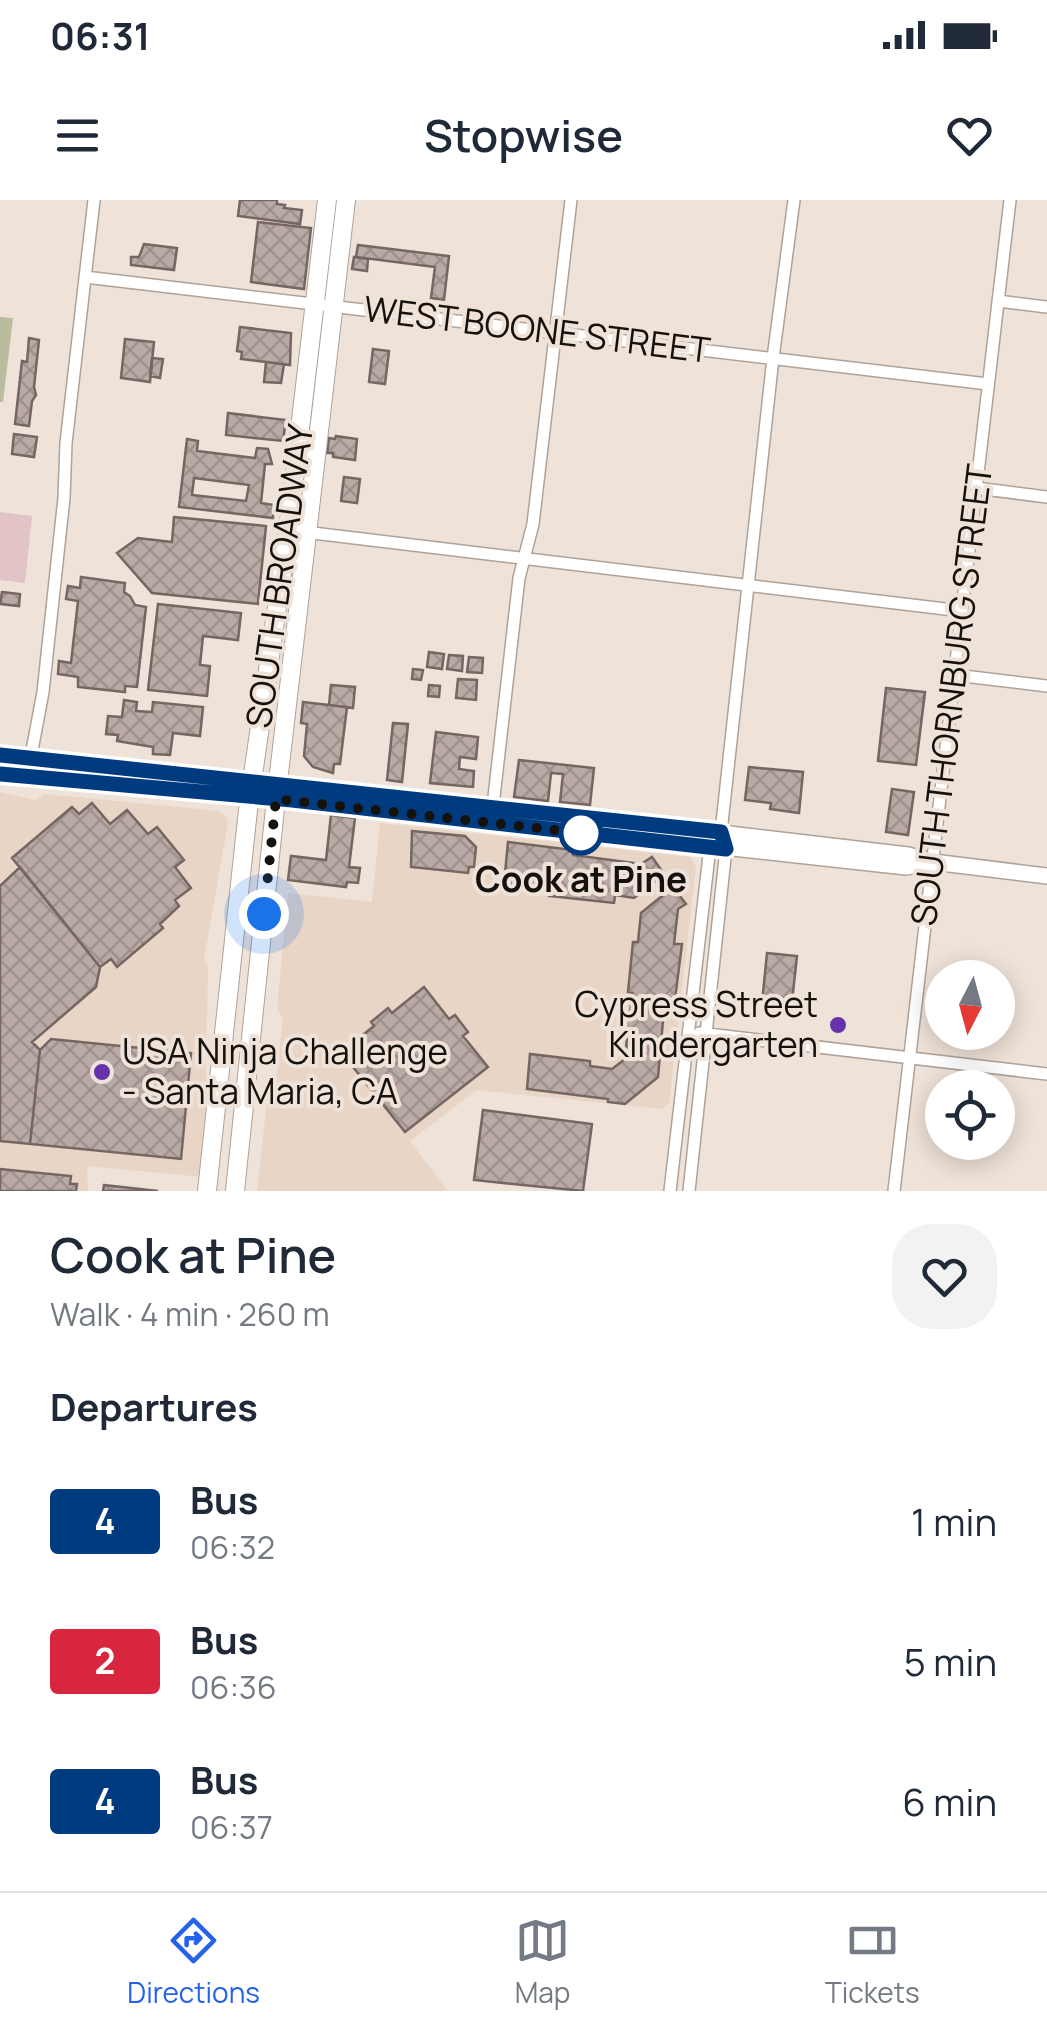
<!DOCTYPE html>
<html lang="en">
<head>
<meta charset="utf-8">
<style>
  body { margin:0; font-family:Manrope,sans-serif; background:#f2f2f3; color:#1f2937; height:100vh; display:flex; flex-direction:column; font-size:38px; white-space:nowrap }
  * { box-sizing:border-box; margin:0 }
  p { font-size:32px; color:#747a83 }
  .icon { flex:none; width:55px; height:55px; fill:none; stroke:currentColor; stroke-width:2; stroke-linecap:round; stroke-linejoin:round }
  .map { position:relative; height:991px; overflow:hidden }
  .side { display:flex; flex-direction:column; background:#fff; flex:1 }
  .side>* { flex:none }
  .badge { padding:0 20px; border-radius:8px; font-size:35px; line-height:65px }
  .needle { width:65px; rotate:186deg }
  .tools { position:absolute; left:925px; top:760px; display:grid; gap:20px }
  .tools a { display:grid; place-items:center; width:90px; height:90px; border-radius:50%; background:#fff; box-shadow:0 5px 25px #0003; font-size:50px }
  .you { position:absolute; width:50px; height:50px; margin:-25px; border:8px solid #fff; border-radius:50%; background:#1a73e8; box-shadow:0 0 0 15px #1a73e833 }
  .map>.badge { position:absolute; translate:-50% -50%; box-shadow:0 0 0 5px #fff }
  h2 { padding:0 50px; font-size:38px; line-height:90px }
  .round { display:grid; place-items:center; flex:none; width:105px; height:105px; border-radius:40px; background:#f2f2f3 }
  .summary { display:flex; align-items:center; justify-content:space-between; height:170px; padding:0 50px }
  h1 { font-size:48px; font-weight:600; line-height:75px }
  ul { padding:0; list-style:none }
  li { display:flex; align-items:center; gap:30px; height:140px; padding:0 50px }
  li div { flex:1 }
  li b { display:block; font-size:38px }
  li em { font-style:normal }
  li .badge { min-width:110px; font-weight:700; text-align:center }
  .status { display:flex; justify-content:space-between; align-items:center; height:70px; padding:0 50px; background:#fff; direction:ltr }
  .status svg { height:28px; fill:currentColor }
  header { display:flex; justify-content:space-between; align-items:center; height:130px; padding:0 50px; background:#fff; font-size:45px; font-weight:600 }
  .tab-bar { display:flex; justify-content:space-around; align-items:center; height:140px; border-top:2px solid #e0e1e3; background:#fff; font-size:28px; color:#747a83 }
  .tab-bar a { display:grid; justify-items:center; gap:5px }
  .tab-bar .selected { color:#2563eb }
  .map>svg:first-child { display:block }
  .built { fill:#e8d5c6 }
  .park { fill:#e2c3c6 }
  .water { fill:#bbbb9e }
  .building { fill:url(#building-cross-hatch); stroke:#756662; stroke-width:2.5; fill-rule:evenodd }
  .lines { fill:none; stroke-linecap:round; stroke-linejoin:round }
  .street-casing { stroke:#aea299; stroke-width:14 }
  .secondary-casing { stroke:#aea299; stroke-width:18 }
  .primary-casing { stroke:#aea299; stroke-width:20 }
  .street { stroke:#fff; stroke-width:11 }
  .secondary { stroke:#fff; stroke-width:15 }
  .primary { stroke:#fff; stroke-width:18 }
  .line-casing { stroke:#fff; stroke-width:22 }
  .line { stroke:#003b80; stroke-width:15 }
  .walk { stroke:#15110d; stroke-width:10; stroke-dasharray:0 18 }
  .stop-dot { fill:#fff; stroke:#003b80; stroke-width:5 }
  .poi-dot { fill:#6532a9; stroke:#efe2d8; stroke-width:4 }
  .labels { text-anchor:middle; stroke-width:8; stroke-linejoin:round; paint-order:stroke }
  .street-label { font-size:35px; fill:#15110d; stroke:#efe2d8 }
  .stop-label { font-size:35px; font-weight:bold; fill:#15110d; stroke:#efe2d8 }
  .poi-label { font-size:35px; fill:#15110d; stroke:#efe2d8; text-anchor:end }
</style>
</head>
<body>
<div class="status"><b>06:31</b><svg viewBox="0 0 49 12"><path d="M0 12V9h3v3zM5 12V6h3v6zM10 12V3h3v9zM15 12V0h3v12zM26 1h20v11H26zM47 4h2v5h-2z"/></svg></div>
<header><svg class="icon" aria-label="menu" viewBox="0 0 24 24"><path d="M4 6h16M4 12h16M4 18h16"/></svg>Stopwise<svg class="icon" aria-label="heart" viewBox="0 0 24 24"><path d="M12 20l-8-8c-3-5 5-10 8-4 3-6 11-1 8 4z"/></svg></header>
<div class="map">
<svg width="1047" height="991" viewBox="0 0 1047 991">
  <defs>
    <pattern id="building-cross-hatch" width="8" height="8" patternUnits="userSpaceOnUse" patternTransform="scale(2.5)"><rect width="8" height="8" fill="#baaaa6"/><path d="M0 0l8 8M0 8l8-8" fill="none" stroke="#9f918e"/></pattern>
  </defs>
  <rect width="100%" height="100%" fill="#efe2d8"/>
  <path class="built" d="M0,592L35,600L44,594L219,611L226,617L228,623L204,759L208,767L204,977L87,966L88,991H0Z
    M380,623L690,657L696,667L669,903L662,909L477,890L410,941L446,989L444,991H257L268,891L275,887L283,818L277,809L288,693L372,702Z"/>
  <path class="park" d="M0,312L32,316L25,383L0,380Z"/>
  <path class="water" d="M0,117L13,118L3,202H0Z"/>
  <path class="building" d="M240,0H277V4L285,5L284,8L302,10L300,24L238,16Z
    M258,22L311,28L304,89L251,82Z
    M144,44L177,48L174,70L131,65V57H139Z
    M358,45L449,56L444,100L431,98L435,67L356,57Z
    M354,57L368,59L367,71L352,69Z
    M240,127L291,133L290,165L241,159L242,152L237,151Z
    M29,138L39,140L34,187L36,195L32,201L29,226L15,224L22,161L27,162Z
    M125,139L154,142L150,182L121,178Z
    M373,149L389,151L385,184L369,182Z
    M152,158L163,159L160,178L150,176Z
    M266,162L284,164L281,183L264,182Z
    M228,213L286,220L283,241L226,235Z
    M14,234L37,237L34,257L12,254Z
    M336,236L357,239L355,260L333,257V253H327L329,238L335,239Z
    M187,239L198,241L197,251L255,258L257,248L268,249L272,264H265L261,303L274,305L273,318L179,307ZM194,278L249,285L246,301L192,295Z
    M344,277L360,279L357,303L341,301Z
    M174,317L266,326L258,404L152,393L117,353L138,338L172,342Z
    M81,377L125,383L124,392L130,396L135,405L146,407L137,487L125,486V492L78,487V477L58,474L59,461L71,463L78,401L66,399L68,386L80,388Z
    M2,392L20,394L19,406L0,404Z
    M158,404L241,413L238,440L203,436L200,465L210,466L207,496L148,490Z
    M429,452L444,454L442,469L427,467Z
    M449,455L463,456L462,471L447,469Z
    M469,457L483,458L482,473L467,472Z
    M413,469L423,470L421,480L412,479Z
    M458,479L477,480L476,500L456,498Z
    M331,485L355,487L353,508L329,505Z
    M429,485L440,486L439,497L428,496Z
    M886,488L925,492L916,565L878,561Z
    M124,500L137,502L136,511L152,512L153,502L203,507L200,536L173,533L170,555L153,554V547L117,541L118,535L106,534L108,516L122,517Z
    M303,502L347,507L340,564H334L333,573L313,567L304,556L307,524L301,523Z
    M393,523L408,524L402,582L387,580Z
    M436,532L478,537L476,559L460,557L459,569L474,571L473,587L430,583Z
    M519,560L594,568L590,605L560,602L563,574L551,573L548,601L514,597Z
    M749,567L803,572L799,613L770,609L771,603L745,600Z
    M892,589L914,592L908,635L886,632Z
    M92,603L110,624L127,610L148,634L157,627L184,660L175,667L191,688L175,700L179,706L160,724L163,728L117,767L111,759L100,767L12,658L72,607L79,614Z
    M331,615L355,618L349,667L360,668L358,683L347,682L346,687L288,680L291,656L326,660Z
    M412,631L465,636L476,647L474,667H469L468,673L411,667Z
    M508,642L573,650V655L641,664L652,657L664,674L634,698L615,695L614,703L549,696L550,689L504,684Z
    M20,667L100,767L96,787L32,842L40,850L30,944L0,941V686Z
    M673,687L686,704L678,709L674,744H682L675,799L665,798L658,877L625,904L608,902V899L527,889L530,854L590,861V866L612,869L625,859L627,837L621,836L623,814L630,815L632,793L628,792L633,742H638L641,713Z
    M767,753L797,756L791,811L781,810V805L762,803Z
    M424,787L449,819L455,815L468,832L463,836L488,867L405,932L341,852L374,826L371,822L388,808L392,813Z
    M51,839L191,853L181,959L30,944L40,850Z
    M483,910L592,924L583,991L474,980Z
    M0,969L71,976L70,984H77L76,991H0Z
    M104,985L158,991H103Z"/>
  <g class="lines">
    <g class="street-casing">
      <path id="street" d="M85,77L988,184
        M998,101L1047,107
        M976,288L1047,297
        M288,330L962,411
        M955,475L1047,486
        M27,577L43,492L64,298L66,243L94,0
        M491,623L519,378L533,324L571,0
        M699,833L1047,874
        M670,991L710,647L715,639
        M689,991L726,649L721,632L773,158L794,0
        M894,991L1010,0"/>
    </g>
    <g class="secondary-casing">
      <path id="secondary" d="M0,555L493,606L908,655L933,662L1047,676
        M0,574L292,600L906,667L929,663"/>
    </g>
    <g class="primary-casing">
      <path id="primary" d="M207,991L248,610L288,330L327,0
        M235,991L276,599L346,0"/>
    </g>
    <use href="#street" class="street"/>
    <use href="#secondary" class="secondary"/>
    <use href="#primary" class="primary"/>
  </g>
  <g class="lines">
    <g class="line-casing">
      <path id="line" d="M0,555L721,632L726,649L292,600L0,574"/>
    </g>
    <use href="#line" class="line"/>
    <path class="walk" d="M264,714L276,599L581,633"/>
  </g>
  <circle class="stop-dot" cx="581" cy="633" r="20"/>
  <g class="poi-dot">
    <circle cx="838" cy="825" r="10"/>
    <circle cx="102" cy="872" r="10"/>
  </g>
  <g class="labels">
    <g class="street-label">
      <text transform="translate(537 130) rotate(7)" y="12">WEST BOONE STREET</text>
      <text transform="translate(280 376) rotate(-82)" y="12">SOUTH BROADWAY</text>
      <text transform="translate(952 495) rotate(-83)" y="12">SOUTH THORNBURG STREET</text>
    </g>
    <g class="stop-label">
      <text x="581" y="692">Cook at Pine</text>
    </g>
    <g class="poi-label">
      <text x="818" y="817">Cypress Street<tspan x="818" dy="40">Kindergarten</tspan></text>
      <text x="122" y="864" text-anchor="start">USA Ninja Challenge<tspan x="122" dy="40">- Santa Maria, CA</tspan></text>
    </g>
  </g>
</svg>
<div class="tools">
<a><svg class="needle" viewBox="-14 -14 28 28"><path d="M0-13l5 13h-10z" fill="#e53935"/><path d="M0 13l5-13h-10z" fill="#747a83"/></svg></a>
<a><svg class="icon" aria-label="locate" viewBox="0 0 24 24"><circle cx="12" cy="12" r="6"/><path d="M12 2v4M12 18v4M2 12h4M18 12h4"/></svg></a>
</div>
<div class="you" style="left:264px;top:714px"></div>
</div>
<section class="side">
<div class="summary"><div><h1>Cook at Pine</h1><p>Walk · 4 min · 260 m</p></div><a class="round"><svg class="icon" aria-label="heart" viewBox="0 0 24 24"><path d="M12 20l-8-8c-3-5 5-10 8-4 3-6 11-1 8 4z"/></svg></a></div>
<h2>Departures</h2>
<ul>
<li><span class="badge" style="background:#003b80;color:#fff">4</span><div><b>Bus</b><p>06:32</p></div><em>1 min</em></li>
<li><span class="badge" style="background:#d7263d;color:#fff">2</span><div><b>Bus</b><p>06:36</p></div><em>5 min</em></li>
<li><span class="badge" style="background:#003b80;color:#fff">4</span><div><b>Bus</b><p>06:37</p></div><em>6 min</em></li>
</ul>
</section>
<nav class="tab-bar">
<a class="selected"><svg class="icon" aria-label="directions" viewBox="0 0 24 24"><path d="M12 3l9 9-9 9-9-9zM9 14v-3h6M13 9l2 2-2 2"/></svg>Directions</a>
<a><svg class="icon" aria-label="map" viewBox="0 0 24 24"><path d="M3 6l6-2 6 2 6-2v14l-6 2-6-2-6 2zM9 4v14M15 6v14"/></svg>Map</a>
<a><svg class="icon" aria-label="tickets" viewBox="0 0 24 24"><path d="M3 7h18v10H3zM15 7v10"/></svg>Tickets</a>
</nav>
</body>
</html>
